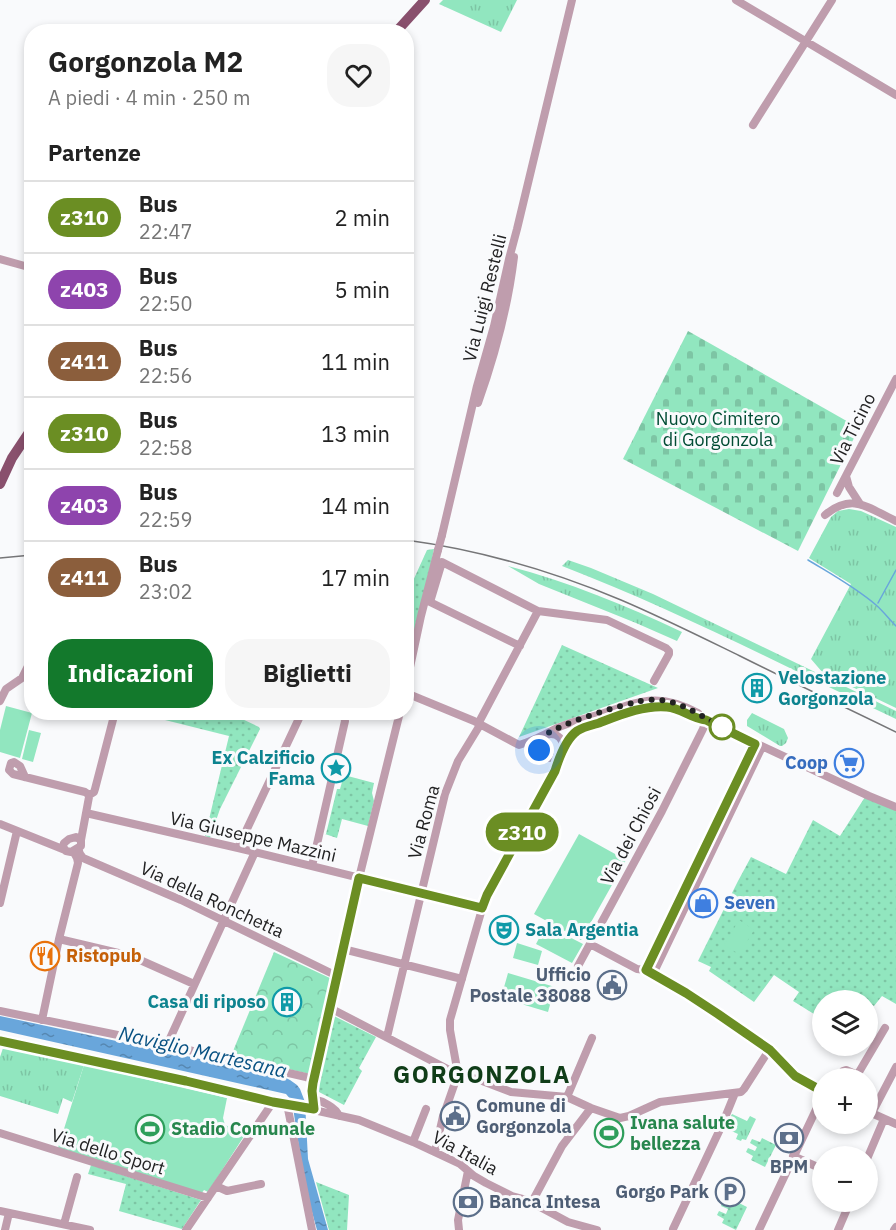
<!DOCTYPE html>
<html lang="it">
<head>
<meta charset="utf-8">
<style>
  body { margin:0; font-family:"IBM Plex Sans",sans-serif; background:#f6f6f6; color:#222; height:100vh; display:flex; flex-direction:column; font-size:22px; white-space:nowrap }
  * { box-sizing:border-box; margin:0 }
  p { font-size:20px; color:#767676 }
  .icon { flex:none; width:33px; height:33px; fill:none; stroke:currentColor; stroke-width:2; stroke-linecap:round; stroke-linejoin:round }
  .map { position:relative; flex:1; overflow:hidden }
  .side { position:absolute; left:24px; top:24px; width:390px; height:696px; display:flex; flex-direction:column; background:#fff; border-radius:24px; box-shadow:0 3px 9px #0003 }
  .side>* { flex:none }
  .badge { padding:0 12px; border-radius:20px; font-size:21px; line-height:39px }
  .controls { position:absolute; left:812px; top:990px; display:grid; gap:12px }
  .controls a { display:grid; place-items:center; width:66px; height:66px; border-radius:50%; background:#fff; box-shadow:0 3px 9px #0003; font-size:30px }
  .you { position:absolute; width:30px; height:30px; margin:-15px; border:4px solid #fff; border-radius:50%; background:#1a73e8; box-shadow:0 0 0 9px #1a73e833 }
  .map>.badge { position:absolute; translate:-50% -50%; box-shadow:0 0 0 3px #fff }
  h2 { padding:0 24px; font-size:22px; line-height:54px }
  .round { display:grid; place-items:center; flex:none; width:63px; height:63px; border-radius:24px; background:#f6f6f6 }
  .headline { display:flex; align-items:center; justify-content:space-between; height:102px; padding:0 24px }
  h1 { font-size:28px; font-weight:700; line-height:45px }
  .primary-button { display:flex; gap:12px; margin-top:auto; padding:12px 24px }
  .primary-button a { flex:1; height:69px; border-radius:24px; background:#13792c; color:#fff; font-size:24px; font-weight:700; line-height:69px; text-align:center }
  .primary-button a+a { background:#f6f6f6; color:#222 }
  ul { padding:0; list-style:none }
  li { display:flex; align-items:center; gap:18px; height:72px; padding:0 24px; border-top:2px solid #e0e0e0 }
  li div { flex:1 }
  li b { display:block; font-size:22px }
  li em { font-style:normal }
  li .badge { min-width:66px; font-weight:700; text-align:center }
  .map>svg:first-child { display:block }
  .grass { fill:url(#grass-tufts) }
  .forest { fill:url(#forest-crowns) }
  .cemetery { fill:url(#cemetery-stones) }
  .park { fill:url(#park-dots) }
  .pitch { fill:#91e6bf }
  .water { fill:url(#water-ripples) }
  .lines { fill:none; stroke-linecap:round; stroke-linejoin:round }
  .stream { stroke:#69a6db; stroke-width:1.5 }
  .minor { stroke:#bf9dad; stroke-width:8 }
  .major { stroke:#89506d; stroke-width:10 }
  .rail { stroke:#767678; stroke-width:1.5 }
  .minor-bridge { stroke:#bf9dad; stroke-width:8 }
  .line-casing { stroke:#fff; stroke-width:14 }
  .line { stroke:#6b8e23; stroke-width:9 }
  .walk { stroke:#222223; stroke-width:6; stroke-dasharray:0 10.8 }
  .stop-dot { fill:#fff; stroke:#6b8e23; stroke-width:3 }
  .labels { text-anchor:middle; stroke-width:6; stroke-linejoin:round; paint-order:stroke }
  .street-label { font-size:18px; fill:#222223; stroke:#f9fafc }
  .park-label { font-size:18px; fill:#014c34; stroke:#f9fafc }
  .culture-label { font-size:18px; font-weight:bold; fill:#0d838f; stroke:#f9fafc; text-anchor:start }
  .shop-label { font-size:18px; font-weight:bold; fill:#366cbe; stroke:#f9fafc; text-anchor:end }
  .food-label { font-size:18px; font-weight:bold; fill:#c56008; stroke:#f9fafc; text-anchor:start }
  .service-label { font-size:18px; font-weight:bold; fill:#4e5e75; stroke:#f9fafc; text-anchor:end }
  .leisure-label { font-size:18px; font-weight:bold; fill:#27864d; stroke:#f9fafc; text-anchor:start }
  .water-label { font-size:20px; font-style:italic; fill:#085182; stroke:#f9fafc }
  .district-label { font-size:24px; font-weight:bold; letter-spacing:1.5px; fill:#103d18; stroke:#f9fafc }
</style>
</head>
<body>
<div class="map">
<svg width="896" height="1230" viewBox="0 0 896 1230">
  <defs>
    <pattern id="grass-tufts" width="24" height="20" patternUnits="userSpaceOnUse" patternTransform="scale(1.5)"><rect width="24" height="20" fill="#91e6bf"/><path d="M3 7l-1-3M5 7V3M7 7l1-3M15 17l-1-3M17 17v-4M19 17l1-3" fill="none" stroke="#7dc5a4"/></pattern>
    <pattern id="forest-crowns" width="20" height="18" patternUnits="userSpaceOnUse" patternTransform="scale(1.5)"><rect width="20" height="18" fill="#91e6bf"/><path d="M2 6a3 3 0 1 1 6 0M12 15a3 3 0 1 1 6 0" fill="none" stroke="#7dc5a4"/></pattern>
    <pattern id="cemetery-stones" width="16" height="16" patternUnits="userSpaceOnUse" patternTransform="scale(1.5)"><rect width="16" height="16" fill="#91e6bf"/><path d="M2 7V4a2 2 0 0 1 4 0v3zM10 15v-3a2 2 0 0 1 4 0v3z" fill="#7dc5a4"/></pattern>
    <pattern id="park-dots" width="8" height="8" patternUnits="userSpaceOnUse" patternTransform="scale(1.5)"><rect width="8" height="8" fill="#91e6bf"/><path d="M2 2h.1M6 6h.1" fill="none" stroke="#7dc5a4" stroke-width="1.8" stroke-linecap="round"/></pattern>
    <pattern id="water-ripples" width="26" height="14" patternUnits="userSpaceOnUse" patternTransform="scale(1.5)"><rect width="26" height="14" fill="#69a6db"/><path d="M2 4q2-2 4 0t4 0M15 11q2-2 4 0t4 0" fill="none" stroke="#5687b1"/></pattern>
  </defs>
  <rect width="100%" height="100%" fill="#f9fafc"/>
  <path class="grass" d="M443,0H517L501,32L439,4Z
    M849,509L861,511L896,527V708L823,673L811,659L851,584L809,558L831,517L838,511Z
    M568,560L591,568L653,594L896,711V719C785,667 677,610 562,566Z
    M508,566C569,582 625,605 682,632L677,641L636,623L539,584Z
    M752,713L784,729L788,738L786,743L782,746H780L747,726V720Z
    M3,1048L84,1065L72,1102L63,1098L58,1114L0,1096V1057Z
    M732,1114L747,1121L750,1116L756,1119L746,1140L742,1139L741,1141L736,1139L738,1134L725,1128Z"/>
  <path class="forest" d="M274,952L332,979L310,1074L231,1056Z"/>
  <path class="cemetery" d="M688,331L859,428L798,551L623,459Z"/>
  <path class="park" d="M434,549L407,683V594L427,550Z
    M562,645L658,688L519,737Z
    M155,713H243L240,718L259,727L260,729L220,809L210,838L205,836L229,736L153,717Z
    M344,775L374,783L372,793L374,801L368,826L342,819L337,838L325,834H326L337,789H340Z
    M865,797L896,810V1004L882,996L874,1006L867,1003V1000H860L856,999L854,1000H822V1019L793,1001L799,992L774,975L754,1002L709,971L711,967L698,961L738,881L751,857L786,874L813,820L840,836Z
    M334,1016L376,1037L359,1068L362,1071L344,1105L319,1092L317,1089Z
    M762,1138L776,1145L765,1167L751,1160L753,1156L746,1152L748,1148L755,1151L757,1147L750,1143L752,1139L760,1142Z
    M91,1165L201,1200L182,1229L119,1211L126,1184L88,1174Z
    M316,1182L349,1195L347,1230H329Z
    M733,1200L747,1207L736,1230L722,1223L724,1219L717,1215L719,1211L726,1214L728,1209L721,1206L723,1202L730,1205Z"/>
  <path class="pitch" d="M6,706L32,713L20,758L0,752V730Z
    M29,730L41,733L33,762L22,759Z
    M579,834L626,860L581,940L534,914Z
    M739,920L754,930L739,954L724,945Z
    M546,925L583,944L572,963L536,944Z
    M517,943L542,951L538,965L513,958Z
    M508,973L555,987L548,1012L501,998Z
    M84,1065L227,1098L223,1118L225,1125L246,1133L208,1192L204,1190L201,1194L58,1148Z"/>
  <path class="water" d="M0,1016L284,1077L290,1080L297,1085L300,1089L305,1102L308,1159L328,1230H317L305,1187L292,1101L286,1094L0,1030Z"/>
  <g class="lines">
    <path class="stream" d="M808,560C831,574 855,587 876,605C883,611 889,619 896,626
      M878,603L896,570"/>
    <path class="minor" d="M736,0L896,95
      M753,125L832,0
      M0,259L32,268
      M478,403C495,355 508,307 514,257
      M846,476L849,487L860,504
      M837,493L896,379
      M825,515C853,492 868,508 896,521
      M442,535L477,386L494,326L509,259L517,229L572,0
      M520,646L430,602L442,562L538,611L607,620L666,648L669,651V654L654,681
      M406,686L421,616L438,550
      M406,693L474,721L519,745C533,741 544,735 557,728C571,722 586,718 601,714C641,701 658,692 698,713
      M0,701L6,689L22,678L32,658
      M478,724L538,611
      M539 746a12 12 0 1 1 24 0a12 12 0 1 1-24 0Z
      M25,777L20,766L14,762L11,763L9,770L13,774L85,792L88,794L89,797L81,840
      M89,795L94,792L95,789L115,712
      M86,813L238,848L482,908
      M0,824L65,850
      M76,837L81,840V846L71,852L66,851L63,847L64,843L69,839Z
      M78,848L80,854L83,858L181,900L337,976
      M238,848L302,712
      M312,866L345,721L343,712
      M0,903L17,831
      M59,939L131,956L194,984
      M590,944L637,969L646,970L686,993L769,1050L795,1076L822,1091
      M343,949L462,979
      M578,966L662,811L703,729L706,720
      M646,970L755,744
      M653,974L762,747
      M330,1008L461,1076L477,1079L511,1092L567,1097L591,1108L620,1118L629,1116L660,1102L741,1092L744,1089L769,1050
      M0,1011L167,1045L306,1077L313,1080
      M42,1020L59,939L78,863L77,858L73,851
      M387,1037L445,794L458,761L480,725
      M0,1041L359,1120L413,1142L460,1164L474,1176L486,1183L512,1196L527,1200L568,1222L597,1230
      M167,1045L255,852
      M838,1078L843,1071L846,1070L855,1074L859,1072L885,1028
      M567,1097L592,1038
      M313,1099C322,1101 336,1107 339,1116
      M287,1104L312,1230
      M314,1109L312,1091L313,1082L359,878L400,712
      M867,1111L896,1124
      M872,1113L896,1067
      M444,1114L458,1074L450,1030V1020L484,902L555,771L562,753L577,731L632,711L653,707H670L679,710L700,719L706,720L869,796L896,807
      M0,1133L208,1198
      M413,1142L426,1109
      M435,1152L443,1116
      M793,1156L822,1169
      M867,1159L884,1119
      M216,1186L227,1191L261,1184
      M532,1202L562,1146L591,1108
      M0,1211L90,1230
      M64,1224L77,1177
      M673,1229L722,1125L735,1093
      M5,1230L9,1213
      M186,1230L273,1102
      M459,1230L458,1220L468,1171
      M759,1230L822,1097
      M838,1230L850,1202
      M894,1230L896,1227"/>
    <path class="major" d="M396,32L425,0
      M0,484L12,458L32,428"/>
    <path class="rail" d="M406,540C480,550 552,571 621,600C661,617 701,637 740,656C792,682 844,707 896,732
      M0,558L32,555"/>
    <path class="minor-bridge" d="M438,550L442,535"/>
  </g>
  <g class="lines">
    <g class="line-casing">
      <path id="line" d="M0,1041L186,1081L273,1102L314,1109L312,1091L313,1083L359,878L482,908L487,895L555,771C559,758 566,739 577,731C583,727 592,725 599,723C620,715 643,705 667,707C681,708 692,719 706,720L755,744L646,970L686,993L718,1014L770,1050L795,1076L822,1091"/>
    </g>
    <use href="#line" class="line"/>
    <path class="walk" d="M539,750C539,745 539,741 543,737C556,724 625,704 645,700C679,697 697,715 726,729L722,727"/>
  </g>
  <defs>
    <g id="building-ring" transform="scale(1.5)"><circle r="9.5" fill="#f9fafc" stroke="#0f9aa8" stroke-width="1.5"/><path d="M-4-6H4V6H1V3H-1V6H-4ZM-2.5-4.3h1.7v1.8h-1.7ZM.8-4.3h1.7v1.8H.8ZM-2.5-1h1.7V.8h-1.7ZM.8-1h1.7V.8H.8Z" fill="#0f9aa8"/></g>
    <g id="supermarket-ring" transform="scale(1.5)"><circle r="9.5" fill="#f9fafc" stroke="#3f7fe0" stroke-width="1.5"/><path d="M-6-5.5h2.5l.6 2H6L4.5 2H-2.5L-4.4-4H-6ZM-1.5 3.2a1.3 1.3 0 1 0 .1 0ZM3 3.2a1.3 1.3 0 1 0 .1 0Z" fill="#3f7fe0"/></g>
    <g id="sight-ring" transform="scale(1.5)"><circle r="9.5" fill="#f9fafc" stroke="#0f9aa8" stroke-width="1.5"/><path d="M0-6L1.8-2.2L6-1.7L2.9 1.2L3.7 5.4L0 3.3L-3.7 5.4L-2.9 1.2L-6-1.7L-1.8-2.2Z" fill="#0f9aa8"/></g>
    <g id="shop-ring" transform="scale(1.5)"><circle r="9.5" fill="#f9fafc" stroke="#3f7fe0" stroke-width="1.5"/><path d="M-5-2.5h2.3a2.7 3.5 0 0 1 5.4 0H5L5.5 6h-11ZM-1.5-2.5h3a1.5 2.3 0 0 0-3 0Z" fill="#3f7fe0"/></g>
    <g id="theatre-ring" transform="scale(1.5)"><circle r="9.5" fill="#f9fafc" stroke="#0f9aa8" stroke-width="1.5"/><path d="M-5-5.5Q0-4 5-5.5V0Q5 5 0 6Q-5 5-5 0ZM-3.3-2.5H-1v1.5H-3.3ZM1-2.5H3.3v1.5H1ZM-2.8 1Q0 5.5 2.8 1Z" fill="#0f9aa8"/></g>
    <g id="restaurant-ring" transform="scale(1.5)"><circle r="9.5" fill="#f9fafc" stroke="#e8710a" stroke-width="1.5"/><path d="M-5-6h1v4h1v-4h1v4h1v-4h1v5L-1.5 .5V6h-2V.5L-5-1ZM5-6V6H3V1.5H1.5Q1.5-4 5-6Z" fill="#e8710a"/></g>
    <g id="civic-ring" transform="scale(1.5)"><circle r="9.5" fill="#f9fafc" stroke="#5c6f8a" stroke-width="1.5"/><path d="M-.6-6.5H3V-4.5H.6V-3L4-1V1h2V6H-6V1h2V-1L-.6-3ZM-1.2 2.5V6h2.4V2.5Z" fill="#5c6f8a"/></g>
    <g id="stadium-ring" transform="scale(1.5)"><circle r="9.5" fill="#f9fafc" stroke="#2e9e5b" stroke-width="1.5"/><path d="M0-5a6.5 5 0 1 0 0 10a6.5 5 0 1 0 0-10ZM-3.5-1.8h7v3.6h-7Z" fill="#2e9e5b"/></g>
    <g id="bank-ring" transform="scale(1.5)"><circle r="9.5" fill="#f9fafc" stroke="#5c6f8a" stroke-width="1.5"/><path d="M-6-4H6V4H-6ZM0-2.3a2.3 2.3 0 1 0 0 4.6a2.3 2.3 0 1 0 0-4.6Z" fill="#5c6f8a"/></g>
    <g id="parking-ring" transform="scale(1.5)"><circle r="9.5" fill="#f9fafc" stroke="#5c6f8a" stroke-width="1.5"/><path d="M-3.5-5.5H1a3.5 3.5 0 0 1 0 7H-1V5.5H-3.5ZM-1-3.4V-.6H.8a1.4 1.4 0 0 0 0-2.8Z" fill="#5c6f8a"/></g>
  </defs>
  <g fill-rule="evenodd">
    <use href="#building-ring" x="757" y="688"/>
    <use href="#supermarket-ring" x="849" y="763"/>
    <use href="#sight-ring" x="336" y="768"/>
    <use href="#shop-ring" x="703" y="903"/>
    <use href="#theatre-ring" x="504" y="930"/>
    <use href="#restaurant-ring" x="45" y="956"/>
    <use href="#civic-ring" x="612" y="985"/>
    <use href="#building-ring" x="287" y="1002"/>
    <use href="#civic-ring" x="455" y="1116"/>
    <use href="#stadium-ring" x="150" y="1129"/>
    <use href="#stadium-ring" x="609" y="1133"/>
    <use href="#bank-ring" x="789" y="1138"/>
    <use href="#parking-ring" x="730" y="1192"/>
    <use href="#bank-ring" x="468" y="1202"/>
  </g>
  <circle class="stop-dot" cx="722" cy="727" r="12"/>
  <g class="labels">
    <g class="street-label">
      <text transform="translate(485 298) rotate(-76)" y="6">Via Luigi Restelli</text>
      <text transform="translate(853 429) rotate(-63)" y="6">Via Ticino</text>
      <text transform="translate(424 822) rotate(-75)" y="6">Via Roma</text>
      <text transform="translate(631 836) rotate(-62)" y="6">Via dei Chiosi</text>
      <text transform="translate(253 837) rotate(13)" y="6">Via Giuseppe Mazzini</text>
      <text transform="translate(212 900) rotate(25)" y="6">Via della Ronchetta</text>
      <text transform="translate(108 1152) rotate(17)" y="6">Via dello Sport</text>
      <text transform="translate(465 1153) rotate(29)" y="6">Via Italia</text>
    </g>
    <g class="park-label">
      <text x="718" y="425">Nuovo Cimitero<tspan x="718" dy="21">di Gorgonzola</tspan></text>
    </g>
    <g class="culture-label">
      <text x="778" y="684">Velostazione<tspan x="778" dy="21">Gorgonzola</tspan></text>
      <text x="315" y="764" text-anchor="end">Ex Calzificio<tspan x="315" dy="21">Fama</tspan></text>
      <text x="525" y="936">Sala Argentia</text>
      <text x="266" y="1008" text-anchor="end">Casa di riposo</text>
    </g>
    <g class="shop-label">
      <text x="828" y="769">Coop</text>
      <text x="724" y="909" text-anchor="start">Seven</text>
    </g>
    <g class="food-label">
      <text x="66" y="962">Ristopub</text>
    </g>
    <g class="service-label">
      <text x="591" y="981">Ufficio<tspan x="591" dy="21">Postale 38088</tspan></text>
      <text x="476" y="1112" text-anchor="start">Comune di<tspan x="476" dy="21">Gorgonzola</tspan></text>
      <text x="789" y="1173" text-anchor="middle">BPM</text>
      <text x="709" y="1198">Gorgo Park</text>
      <text x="489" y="1208" text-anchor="start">Banca Intesa</text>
    </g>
    <g class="leisure-label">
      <text x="630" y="1129">Ivana salute<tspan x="630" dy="21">bellezza</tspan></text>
      <text x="171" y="1135">Stadio Comunale</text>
    </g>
    <g class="water-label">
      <text transform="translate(203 1052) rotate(13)" y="7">Naviglio Martesana</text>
    </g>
    <g class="district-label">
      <text x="482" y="1083">GORGONZOLA</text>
    </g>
  </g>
</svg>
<div class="controls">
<a><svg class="icon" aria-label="layers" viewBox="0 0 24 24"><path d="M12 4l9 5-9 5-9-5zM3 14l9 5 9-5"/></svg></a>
<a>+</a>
<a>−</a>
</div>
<div class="you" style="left:539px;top:750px"></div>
<b class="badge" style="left:522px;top:832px;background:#6b8e23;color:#fff">z310</b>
<section class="side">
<div class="headline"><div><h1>Gorgonzola M2</h1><p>A piedi · 4 min · 250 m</p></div><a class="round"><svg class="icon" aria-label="heart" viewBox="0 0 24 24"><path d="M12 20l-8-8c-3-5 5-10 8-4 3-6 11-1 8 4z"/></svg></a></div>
<h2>Partenze</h2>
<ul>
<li><span class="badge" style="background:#6b8e23;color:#fff">z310</span><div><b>Bus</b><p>22:47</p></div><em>2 min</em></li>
<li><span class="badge" style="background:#8e44ad;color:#fff">z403</span><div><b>Bus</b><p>22:50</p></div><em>5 min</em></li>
<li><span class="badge" style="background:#8b5e3c;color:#fff">z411</span><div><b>Bus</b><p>22:56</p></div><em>11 min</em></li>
<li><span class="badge" style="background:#6b8e23;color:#fff">z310</span><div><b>Bus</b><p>22:58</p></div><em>13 min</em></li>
<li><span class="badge" style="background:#8e44ad;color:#fff">z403</span><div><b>Bus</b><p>22:59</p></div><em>14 min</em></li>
<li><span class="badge" style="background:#8b5e3c;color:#fff">z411</span><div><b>Bus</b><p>23:02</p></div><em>17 min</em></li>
</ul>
<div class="primary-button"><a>Indicazioni</a><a>Biglietti</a></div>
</section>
</div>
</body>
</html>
